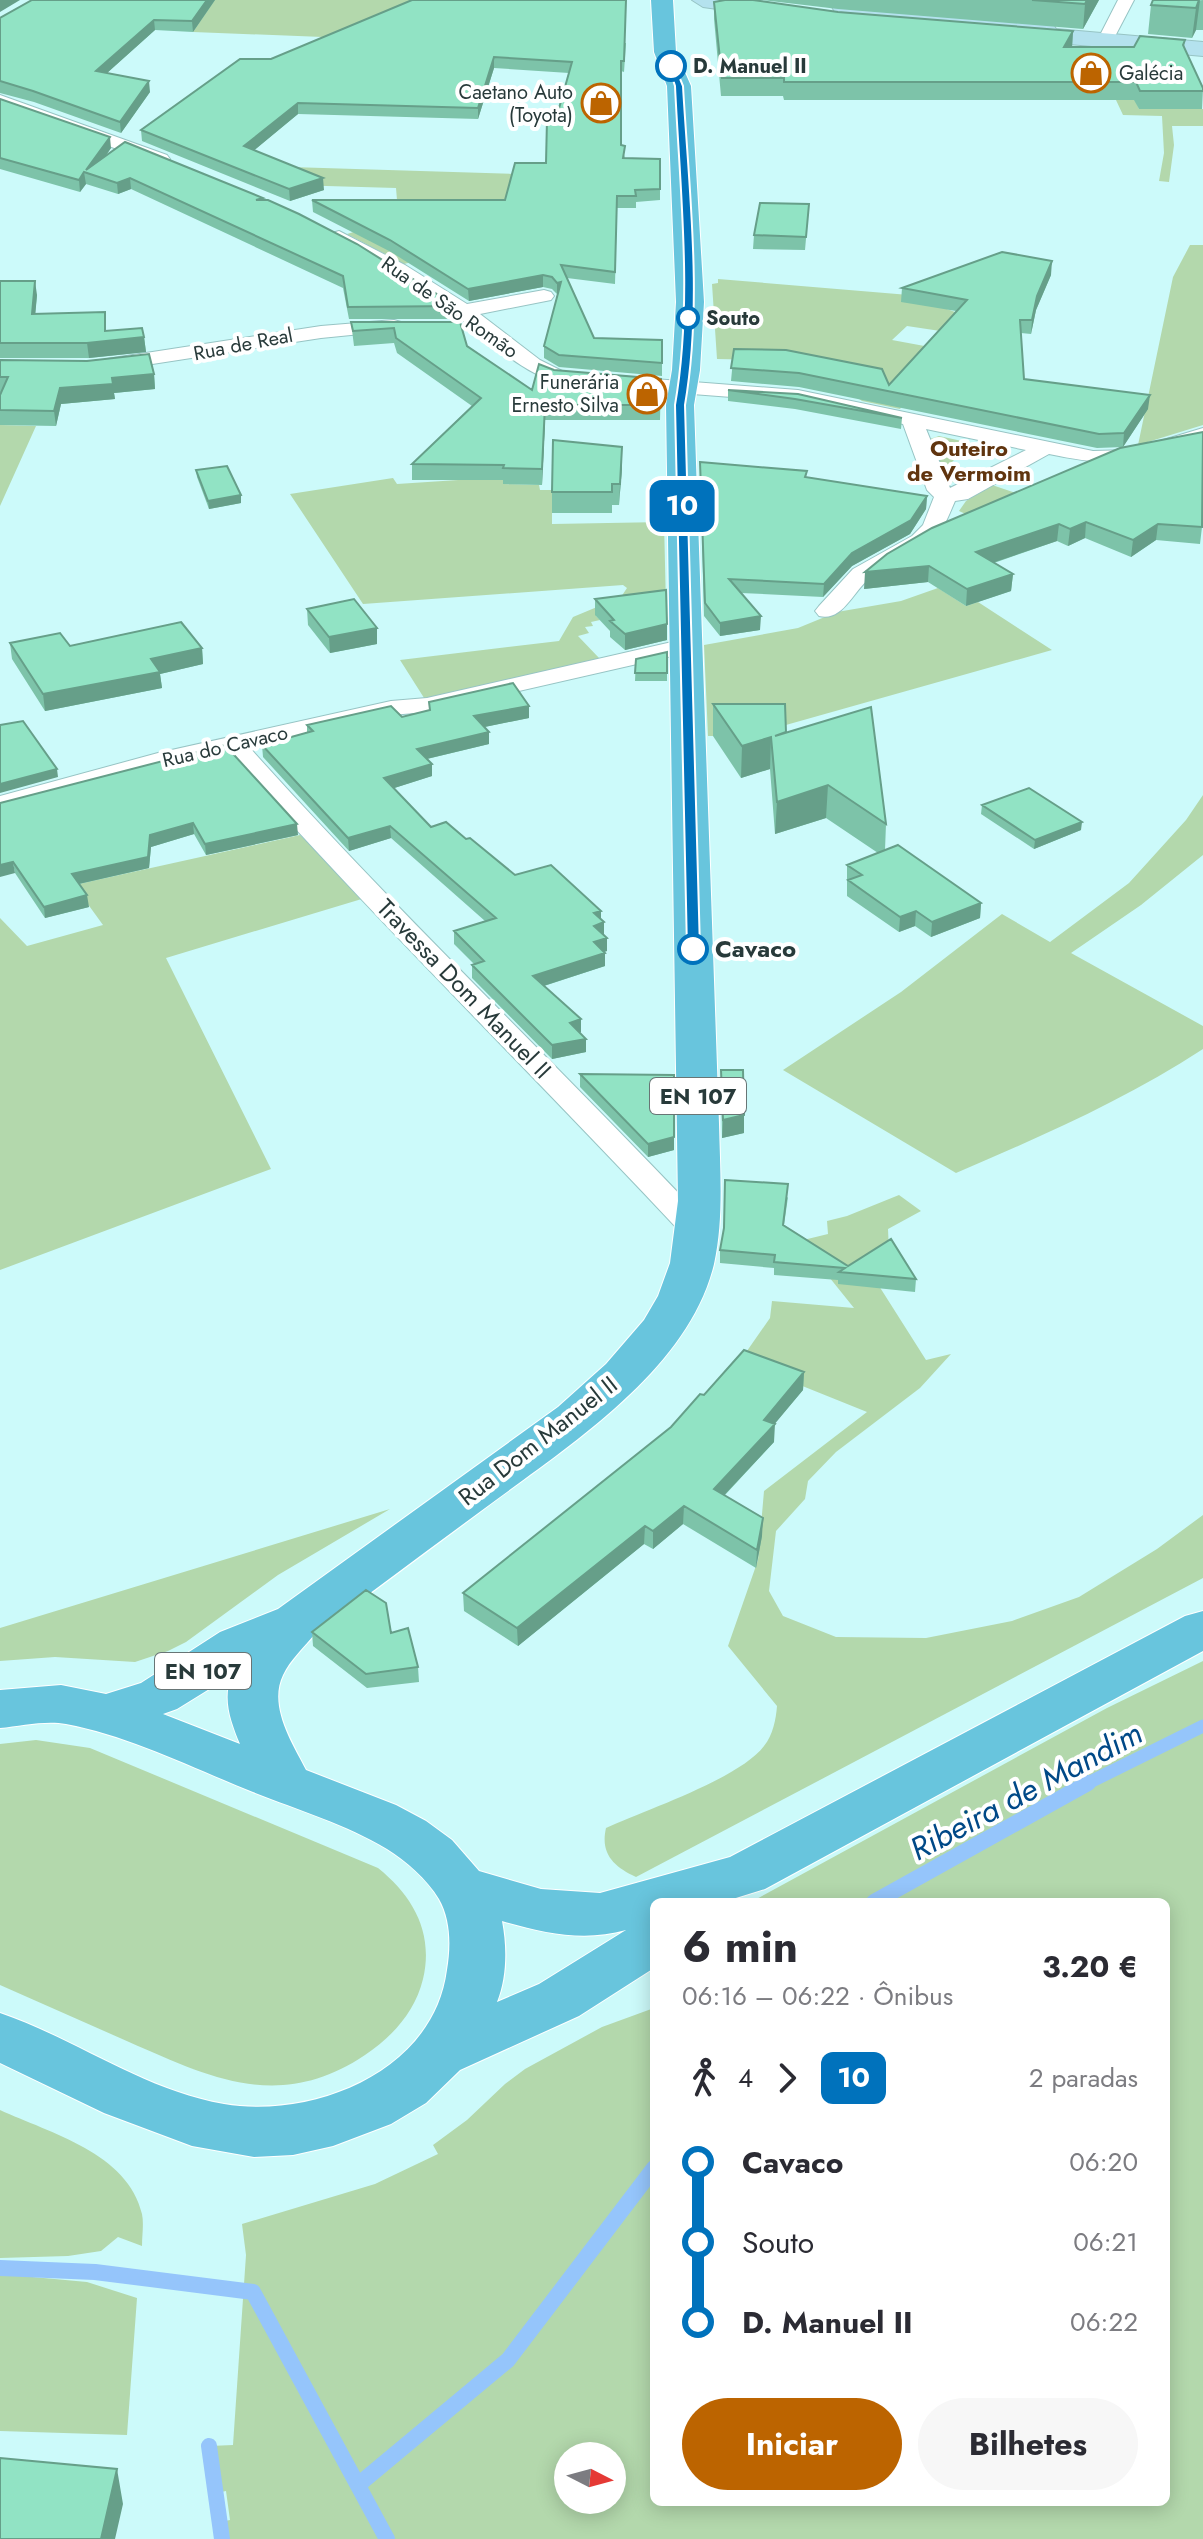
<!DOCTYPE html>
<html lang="pt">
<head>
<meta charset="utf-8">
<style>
  body { margin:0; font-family:Jost,sans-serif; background:#f7f7f7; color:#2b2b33; height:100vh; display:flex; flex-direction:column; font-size:30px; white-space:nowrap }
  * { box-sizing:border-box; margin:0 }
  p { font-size:26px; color:#7c7c81 }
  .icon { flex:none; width:44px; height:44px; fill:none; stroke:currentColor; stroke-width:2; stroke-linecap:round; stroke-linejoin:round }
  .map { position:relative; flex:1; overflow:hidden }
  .drawer { position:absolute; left:650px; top:1898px; width:520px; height:608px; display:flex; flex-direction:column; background:#fff; border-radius:12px; box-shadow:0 4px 20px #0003 }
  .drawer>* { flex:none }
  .badge { padding:0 16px; border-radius:12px; font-size:28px; line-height:52px }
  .needle { width:52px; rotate:96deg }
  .tools { position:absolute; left:554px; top:2442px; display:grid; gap:16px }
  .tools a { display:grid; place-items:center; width:72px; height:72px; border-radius:50%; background:#fff; box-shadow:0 4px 20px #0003; font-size:40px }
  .map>.badge { position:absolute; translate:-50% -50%; box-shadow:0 0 0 4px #fff }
  .legs { display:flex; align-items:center; gap:12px; height:88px; padding:0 32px; font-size:26px }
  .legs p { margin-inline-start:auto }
  .overview { display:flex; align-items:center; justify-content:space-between; height:136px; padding:0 32px }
  h1 { font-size:44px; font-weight:700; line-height:60px }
  .action { display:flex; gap:16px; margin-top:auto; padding:16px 32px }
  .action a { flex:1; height:92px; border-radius:48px; background:#bc6400; color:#fff; font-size:32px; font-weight:700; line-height:92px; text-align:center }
  .action a+a { background:#f7f7f7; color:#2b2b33 }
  ul { padding:0 32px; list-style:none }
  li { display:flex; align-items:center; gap:28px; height:80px; font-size:30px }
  li i { display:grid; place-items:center; width:12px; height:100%; margin:0 10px; background:currentColor }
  li i::after { content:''; width:20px; height:20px; margin:-10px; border:6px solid; border-radius:50%; background:#fff }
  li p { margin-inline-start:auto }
  li:first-child i { background:linear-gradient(#0000 50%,currentColor 0) }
  li:last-child i { background:linear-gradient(currentColor 50%,#0000 0) }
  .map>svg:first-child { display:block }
  .green { fill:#b3d8ac; fill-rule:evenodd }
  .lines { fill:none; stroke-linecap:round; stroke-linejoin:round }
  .stream-far1 { stroke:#95c5fb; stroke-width:13 }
  .stream { stroke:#95c5fb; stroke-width:16 }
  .minor-casing { stroke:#97c4c4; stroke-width:2 }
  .secondary-casing { stroke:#97c4c4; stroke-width:2 }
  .primary-casing { stroke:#fff; stroke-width:2 }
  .minor { fill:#fff; fill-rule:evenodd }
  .secondary { fill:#b4e2ee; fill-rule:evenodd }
  .primary { fill:#68c5dd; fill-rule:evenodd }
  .wall { fill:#7dc3a9 }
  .shaded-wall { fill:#669f89 }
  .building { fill:#91e3c4; stroke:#669f89; stroke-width:2 }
  .line-1 { fill:#0072bc; stroke:#fff; stroke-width:2 }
  .stop-1-dot { fill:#fff; stroke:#0072bc; stroke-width:4 }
  .labels { text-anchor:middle; stroke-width:8; stroke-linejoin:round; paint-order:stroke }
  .far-stop-label { font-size:20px; font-weight:bold; fill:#283a3a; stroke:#fff; text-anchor:start }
  .far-poi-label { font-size:20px; fill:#283a3a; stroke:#fff; text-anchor:end }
  .far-street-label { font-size:20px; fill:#283a3a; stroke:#fff }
  .far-neighbourhood-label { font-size:22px; font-weight:bold; fill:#60340e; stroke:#fff }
  .shield { fill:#fff; stroke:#687575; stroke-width:2 }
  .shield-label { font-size:22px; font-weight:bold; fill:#283a3a }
  .stop-label { font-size:24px; font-weight:bold; fill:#283a3a; stroke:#fff; text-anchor:start }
  .street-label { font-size:24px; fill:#283a3a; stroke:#fff }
  .near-water-label { font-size:32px; font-style:italic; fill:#004987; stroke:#fff }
</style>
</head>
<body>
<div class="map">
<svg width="1203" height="2539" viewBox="0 0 1203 2539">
  <rect width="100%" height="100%" fill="#ccfafa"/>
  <path class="green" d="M209,0H438L348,38L193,32L214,1Z
    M1116,100H1135L1139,109H1203V126H1172L1174,145L1169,182L1159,181L1164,153L1162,116L1123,115Z
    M258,166L516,174L579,186L455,251L404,264L347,234L377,225L398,212L396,188L292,185Z
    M1190,245H1203V425L1138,445L1173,277Z
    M718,279L909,295L955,312L947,332L907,326L892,340L946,350L929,367L900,409L862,401L806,361L717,359L712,284L718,283Z
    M0,425L36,426L0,506Z
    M939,436L971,443L949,465L976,473C965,483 960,484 946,481L930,439Z
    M504,477V484L539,485L540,490H552V524L664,522L666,606L596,616L600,620L591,622L593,626L585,627L589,633L578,636L600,659L426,701L400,660L559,641L573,617L621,597L627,588L623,585L363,604L290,494L393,478L397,484Z
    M992,485L1036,500L983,522L959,511L966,501Z
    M938,588L966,606L978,602L1052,650L747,736H708L704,645L798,628L837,612L901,601Z
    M1203,795V855L1141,905L1071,953L1203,1026V1049C1125,1100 1042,1136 956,1173L783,1070L901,992L1002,914L1050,942L1129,883L1186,820Z
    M300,835L365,898L166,958L271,1169L0,1270V918L27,946L103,925L74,885Z
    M899,1195L921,1211L888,1229L889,1252L867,1267L926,1360L951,1354L920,1388L836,1452L808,1481L805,1499L776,1531L769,1591L783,1616L836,1637L926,1638L1012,1621L1079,1597L1157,1549L1203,1515V1578L636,1877C614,1867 600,1854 606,1828C645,1810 739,1779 764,1746C773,1735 776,1719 777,1706L728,1646L758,1560L764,1491L867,1412L740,1361L770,1318L772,1301L854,1308L813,1257L791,1243L828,1234L827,1221L847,1216Z
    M390,1509L278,1575L186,1642L168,1651L135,1662L55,1657L0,1661V1628Z
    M1203,1661V2539H224L220,2522L230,2520L226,2491L216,2493L210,2446L233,2445L246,2255L242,2224L375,2184L438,2154L433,2145L467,2120L505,2084L525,2069L602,2027L654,2008V2502H1166V1902H751L1107,1708ZM568,2456H612V2500H568Z
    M36,1740L90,1748L378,1868C413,1896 434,1933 423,1979C415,2012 392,2037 365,2055C280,2112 211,2078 129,2042C86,2023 43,2004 0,1985V1744Z
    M0,2110C50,2133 128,2153 142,2214C144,2224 142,2235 142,2246L118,2237L101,2251L68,2256L0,2258Z
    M0,2274L87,2282L137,2298L127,2435L0,2431Z"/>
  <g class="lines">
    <path class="stream-far1" d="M1084,1785L1203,1726"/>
    <path class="stream" d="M874,1902L1088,1783
      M0,2268L95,2272L253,2292L387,2539
      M209,2446L222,2539
      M358,2485L508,2360L654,2168"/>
    <g class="minor-casing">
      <path id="minor" d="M1118,0H1134L1111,44H1099L1097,41Z
        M0,95L167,155L170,159L161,164L155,163L0,106Z
        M339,231L405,265L467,304L544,290L551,292L554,296L551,300L480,314L540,360L564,372L798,390L1093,451L1130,450L1203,428V441C1138,461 1118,469 1049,454L968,499L955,501C948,517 943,532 930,544C913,559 889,565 870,578C853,591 843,622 819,616L815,611L819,606L853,569L912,536L923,525L934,497L927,490L903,424L798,402L562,384C521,374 483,335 450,310C413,283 372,262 332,241L330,237L332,233ZM926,429L1026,450L950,488Z
        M394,320L401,322L404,326L401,330L321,338L107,371L97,365L107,359L321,326Z
        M685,639L694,641L697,646L694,651L427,712L391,715L250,748C397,912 557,1064 708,1224L713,1231L708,1238L697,1241L686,1238C534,1075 375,920 227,753L0,812V796L158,753L391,701L427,698Z"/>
    </g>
    <g class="secondary-casing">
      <path id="secondary" d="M692,0H750L783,5L786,10L775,17L703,7Z
        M843,0L1045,22L1053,24L1056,29L1203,42V56L1014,39L1006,37L1003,31L835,12L832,7L835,2Z"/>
    </g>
    <g class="primary-casing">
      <path id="primary" d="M651,0H673L676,52L691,86L704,302L700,370L694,405L719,1124C720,1170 724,1219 714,1264C688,1371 568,1446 485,1508C428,1550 371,1592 314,1635C304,1647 290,1660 283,1675C268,1706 292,1743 306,1770L396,1805L426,1821L452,1840L479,1871L541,1889L600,1893L730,1857L1185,1616L1203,1611V1651L765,1889L723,1902H654V1968L579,2016L460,2070L426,2103L391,2124L333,2146L293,2155L254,2157L192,2146L104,2113L0,2063V2013C76,2039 143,2090 224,2104C315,2119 434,2071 447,1970C451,1946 451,1920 439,1899C427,1879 406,1861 387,1849C346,1824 298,1810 253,1792C193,1768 130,1736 66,1724C46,1720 21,1726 0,1728V1690L61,1685L106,1694L141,1683L220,1632L278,1609L558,1407L606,1364L644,1320L658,1296L670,1263L678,1201L666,405L672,370L676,302L667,86L654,52ZM232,1675C222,1699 231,1722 240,1744L163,1714L177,1709ZM502,1921C543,1933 584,1942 626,1930L539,1984L497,2002C507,1977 507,1947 502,1921Z"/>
    </g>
    <use href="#minor" class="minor"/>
    <use href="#secondary" class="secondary"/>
    <use href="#primary" class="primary"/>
  </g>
  <path class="wall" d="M32,0H215L193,32L155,30L107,73L150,92L121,133L34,102L0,93V18Z
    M761,0H1099L1083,29L838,9Z
    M1203,0V30H1196L1192,38L1148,34L1151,5Z
    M714,2L1073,31L1072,47H1134L1185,40L1184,48L1203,88L1202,109H1139L1134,100H784L783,96H721L714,19Z
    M626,43L624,72L621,71V145L625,158L660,159V200L636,202V208H617L615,284L567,278L594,338L662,340V376L559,367L544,358V346L558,295L552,289L543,287L469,301L391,252L313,212L312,200H505L546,163L569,73L494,68L478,119L298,114L254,150L324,190L290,201L142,141L141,130L271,59Z
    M0,99L111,148L105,157L263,198V200L456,306L457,319H349L343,288L131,189L118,194L86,184L80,192L0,169Z
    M809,204L805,250L753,249L754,235Z
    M1051,275L1036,310L1031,334L1021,333L1024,379L1148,409L1123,447L1097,448L799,387L731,381L734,349L889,385L956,311L901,302L902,288Z
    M0,281L37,295L35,314L106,331L144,337L146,352L89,358H0Z
    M351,322H460L467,346L532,390L554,370L661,379L660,420H545L542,485L503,484V480H412V464L472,406L397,353L394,343L354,346Z
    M0,360L154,374L155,389L114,393L115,399L61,404L56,426L0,425V395L2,392H0Z
    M728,390L798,394L902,418L901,429L795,409L728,401Z
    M1120,448L1202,527L1200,544L1156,540L1131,557L1085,538L1068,546L1057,541L994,563L1013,574L1011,591L966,606L928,582L864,589Z
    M700,462L807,471L806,477L927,496L926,509L910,534L852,566L823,597L741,593L760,630L720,636L704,616Z
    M622,467L619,505H612V513H552V492Z
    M196,470L241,495V503L209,509L197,477Z
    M595,599L667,640L625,650L610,637V631L595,615Z
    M307,609L377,644L330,653L308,625Z
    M10,643L70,646L202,648L203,664L160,674L162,688L45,711L12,659Z
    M667,652V681H635L636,659Z
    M429,702L529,706V718L484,727L489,744L427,759L432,764V776L394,788L431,827L466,839L515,875L601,920L604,935L607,938V951L604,952L605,966L544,986L581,1032L580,1033L586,1052L552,1059L472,978V965L474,964L454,944V931L485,921L391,838L349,851L263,757L262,745L307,733V725L402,717L429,711Z
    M713,704L786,732L886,824L885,850L981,903L980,918L931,937L915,926L899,932L847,896V865L878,853L826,818L775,834L770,769L741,778L713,736Z
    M0,803L298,835L206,855L194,834L151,847L149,868L79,884L89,907L45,918L15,873Z
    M982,805L1081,830L1034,849L981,814Z
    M721,1070L744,1115V1133L722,1138Z
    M580,1074L674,1150L648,1157L580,1087Z
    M788,1197L784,1225L848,1266L916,1279L915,1292L838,1284V1280L774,1275V1268L720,1263V1250Z
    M804,1372L803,1390L774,1424V1442L725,1495L762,1536L756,1568L683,1524L653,1549L644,1544L518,1646L464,1611L463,1593L671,1427L704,1395Z
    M312,1632L391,1633L418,1667L419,1682L367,1688L313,1646Z"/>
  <path class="shaded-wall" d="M0,0H20L0,12Z
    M207,0H215L193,32L192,21Z
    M1087,0H1099L1083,29L1085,4Z
    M1200,0L1196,30L1192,38L1196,8Z
    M154,20L155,30L97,82L96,71Z
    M1073,31L1072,48L1064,47Z
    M494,57V68L478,119V108Z
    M149,81L150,92L121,133L120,122Z
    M298,103V114L245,158L244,146Z
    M110,137L111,148L92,175L86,170Z
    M84,172L86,184L80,192L79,180Z
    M130,178L131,189L118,194L117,183Z
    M323,178L324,190L290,201L289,189Z
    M1052,261L1051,275L1036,310L1031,334L1032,320L1037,296Z
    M543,275V287L469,301L468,289Z
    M35,281L37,295L34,329L32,314Z
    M561,282V295L557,296V283Z
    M105,312L106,341L144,337L146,352L89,358L87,343Z
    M154,374L155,389L114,393L115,399L61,404L56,426L54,411L60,388L112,378Z
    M1150,395L1148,409L1123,447L1124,433Z
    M545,405V420L542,485V469Z
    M622,447V467L619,505L620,484Z
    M241,495V503L209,509L208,501Z
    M927,496L926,509L910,534L852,566L823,597L824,584L852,553Z
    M1086,522L1085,538L1068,546L1070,529Z
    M1059,524L1057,541L974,569L976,552Z
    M1158,524L1156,540L1131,557L1133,540Z
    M929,566L928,582L864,589L865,572Z
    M1013,574L1011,591L966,606L967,589Z
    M761,616L760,630L720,636V623Z
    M667,624V640L625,650V634Z
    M377,628V644L330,653L329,637Z
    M202,648L203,664L160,674L162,688L45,711L43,694L151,659Z
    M529,706V718L475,729L474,716Z
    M489,732V744L418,761L417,749Z
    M771,737L770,769L741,778L742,746Z
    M432,764V776L385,791L384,778Z
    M57,769L58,777L0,793V784Z
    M828,785L826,818L775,834L777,802Z
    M1082,822L1081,830L1034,849L1035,840Z
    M193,823L194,834L151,847L149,868L74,885L72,874L150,835Z
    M297,824L298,835L206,855L205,844Z
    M390,826L391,838L349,851L348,838Z
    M13,862L15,873L0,877V865Z
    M87,895L89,907L45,918L44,907Z
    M981,903L980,918L931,937L932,922Z
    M601,911V923L604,922V935L594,938V913Z
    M916,911L915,926L899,932L900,917Z
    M607,938V951L594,955V942Z
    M605,953V966L534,989L533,976Z
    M581,1019V1032L570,1036V1023Z
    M586,1039V1052L552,1059V1045Z
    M744,1115V1133L722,1138L723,1120Z
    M674,1137V1150L648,1157V1144Z
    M804,1372L803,1390L768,1432L775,1424L774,1442L713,1507L714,1489L764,1420Z
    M684,1506L683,1524L653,1549V1531Z
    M763,1518L762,1536L756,1568L757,1550Z
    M645,1526L644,1544L518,1646L517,1628Z
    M117,2469L123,2504L115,2539H101Z"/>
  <path class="building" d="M32,0H207L192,21L154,20L96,71L149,81L120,122L33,91L0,81V18Z
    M412,0H626L624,61H621V145L625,146L623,158L660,159V189L635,190L636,196H617L615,272L561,265L594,338L662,340V363L559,355L544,346L561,282L557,283L552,277L543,275L468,289L390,240L312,200H505L515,163H546L547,120L556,119L572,62L494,57L478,108L298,103L244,146L323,178L289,189L141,130L240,59H271Z
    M725,0H753L838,12L1073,31L1064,47H1134L1140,36L1185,40L1183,45L1203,88V91H1140L1136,82H784V78H722L714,2Z
    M1032,0H1087L1085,4Z
    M1153,0H1199L1196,8L1151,5Z
    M0,99L110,137L86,170L125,142L263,198L256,200H268L299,214L357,244L456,306L348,307L343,276L130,178L117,183L84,172L79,180L0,158Z
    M760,203L809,204L806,237L754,235Z
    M1002,252L1052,261L1037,296L1032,320H1020L1024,379L1150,395L1124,433L1099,434L799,373L731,368L734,349L786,350L882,369L889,385L967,300L902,288Z
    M0,281H35L32,314L105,312V331L142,328L144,337L87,343H0Z
    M351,322H460L467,346L532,390L539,364L554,370L661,379L660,405H545L542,469L503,468L504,465L412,464L481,398L396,338L394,328L353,331Z
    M149,354L154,374L112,378L113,384L60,388L54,411L0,410V395L8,377H0V360L87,361Z
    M728,390L798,394L902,418L795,399Z
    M1203,432L1202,527L1158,524L1133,540L1086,522L1070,529L1059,524L976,552L1013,574L967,589L929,566L865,572L887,554L932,528L1120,448Z
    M553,440L622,447L620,484H612V492H552Z
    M700,462L807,471L805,477L927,496L911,520L852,553L824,584L729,579L761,616L720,623L705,603Z
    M227,466L241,495L208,501L196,470Z
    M666,590L667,624L625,634L610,621L614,620L595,599Z
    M354,599L377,628L329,637L307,609Z
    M181,622L202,648L151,659L160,672L43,694L10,643L60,633L70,646Z
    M667,652V673H635L636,659Z
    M513,683L529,706L474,716L489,732L417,749L432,764L384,778L431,827L446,822L466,839L470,838L515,875L551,865L601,911L594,913L604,922L594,926L607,938L594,942L605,953L533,976L581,1019L570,1023L586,1039L552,1045L472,965L484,961L454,931L496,918L390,826L348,838L262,745L313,731L307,725L391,706L402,717L430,710L429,702Z
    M713,704H785L786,732L775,736L871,707L886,824L828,785L777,802L771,737L742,746Z
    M23,721L57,769L0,784V725Z
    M225,745L297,824L205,844L193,823L150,835L148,857L72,874L87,895L44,907L13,862L0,865V803Z
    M1029,788L1082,822L1035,840L982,805Z
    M898,845L981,903L932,922L916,911L900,917L848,880L862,875L847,865Z
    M721,1070H743L744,1115L723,1120Z
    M580,1074L674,1075V1137L648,1144Z
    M725,1180L788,1184L783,1225L848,1266L891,1239L916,1279L839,1272L845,1268L774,1262L775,1255L720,1250L724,1228Z
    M744,1350L804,1372L764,1420L775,1424L714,1489L763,1518L757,1550L684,1506L653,1531L645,1526L517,1628L463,1593L671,1427L700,1394L704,1395Z
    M366,1590L386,1603L391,1633L408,1628L418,1667L366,1674L312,1632Z
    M0,2458L117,2469L101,2539H0Z"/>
  <path class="line-1" d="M668,64H674L683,86C689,192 703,300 685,405L700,949L693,953L687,949L675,405C693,301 680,192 675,86Z"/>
  <defs>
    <g id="shop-ring" transform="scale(2)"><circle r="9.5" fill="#fff" stroke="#bc6400" stroke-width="1.5"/><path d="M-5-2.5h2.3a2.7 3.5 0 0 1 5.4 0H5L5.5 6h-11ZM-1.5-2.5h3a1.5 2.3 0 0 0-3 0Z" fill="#bc6400"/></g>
  </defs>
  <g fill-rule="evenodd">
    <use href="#shop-ring" x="1091" y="73"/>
    <use href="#shop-ring" x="601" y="103"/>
    <use href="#shop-ring" x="647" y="394"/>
  </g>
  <g class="stop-1-dot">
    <circle cx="671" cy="66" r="14"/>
    <circle cx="688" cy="318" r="10"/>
    <circle cx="693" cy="949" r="14"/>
  </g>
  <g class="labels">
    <g class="far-stop-label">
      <text x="693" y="73">D. Manuel II</text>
      <text x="706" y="325">Souto</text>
    </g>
    <g class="far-poi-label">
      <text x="1119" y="80" text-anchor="start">Galécia</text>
      <text x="573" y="99">Caetano Auto<tspan x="573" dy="23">(Toyota)</tspan></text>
      <text x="619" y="389">Funerária<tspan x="619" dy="23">Ernesto Silva</tspan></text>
    </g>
    <g class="far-street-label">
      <text transform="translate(450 307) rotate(35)" y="7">Rua de São Romão</text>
      <text transform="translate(243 344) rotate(-11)" y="7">Rua de Real</text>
      <text transform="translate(225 746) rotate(-13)" y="7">Rua do Cavaco</text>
    </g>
    <g class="far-neighbourhood-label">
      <text x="969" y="456">Outeiro<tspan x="969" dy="25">de Vermoim</tspan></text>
    </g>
    <g class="shield">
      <rect x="650" y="1078" width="96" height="36" rx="6"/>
      <rect x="155" y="1653" width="96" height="36" rx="6"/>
    </g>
    <g class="shield-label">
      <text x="698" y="1104">EN 107</text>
      <text x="203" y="1679">EN 107</text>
    </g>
    <g class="stop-label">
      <text x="715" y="957">Cavaco</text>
    </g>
    <g class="street-label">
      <text transform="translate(464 989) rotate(46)" y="8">Travessa Dom Manuel II</text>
      <text transform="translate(538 1441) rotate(-38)" y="8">Rua Dom Manuel II</text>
    </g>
    <g class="near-water-label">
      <text transform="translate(1026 1791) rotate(-28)" y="11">Ribeira de Mandim</text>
    </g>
  </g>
</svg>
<div class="tools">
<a><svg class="needle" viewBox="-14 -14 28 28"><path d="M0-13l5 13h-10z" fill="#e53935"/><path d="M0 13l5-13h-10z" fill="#7c7c81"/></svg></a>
</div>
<b class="badge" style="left:682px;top:506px;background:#0072bc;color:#fff">10</b>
<section class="drawer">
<div class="overview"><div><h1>6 min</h1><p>06:16 – 06:22 · Ônibus</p></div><b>3.20 €</b></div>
<div class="legs"><svg class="icon" aria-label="walk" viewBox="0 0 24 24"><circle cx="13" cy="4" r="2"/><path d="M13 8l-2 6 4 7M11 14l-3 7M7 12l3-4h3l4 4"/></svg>4<svg class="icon" aria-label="forward" viewBox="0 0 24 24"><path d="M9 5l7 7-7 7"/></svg><b class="badge" style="background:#0072bc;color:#fff">10</b><p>2 paradas</p></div>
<ul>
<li><i style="color:#0072bc"></i><b>Cavaco</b><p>06:20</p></li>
<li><i style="color:#0072bc"></i><span>Souto</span><p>06:21</p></li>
<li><i style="color:#0072bc"></i><b>D. Manuel II</b><p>06:22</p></li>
</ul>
<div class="action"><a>Iniciar</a><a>Bilhetes</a></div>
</section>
</div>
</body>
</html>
